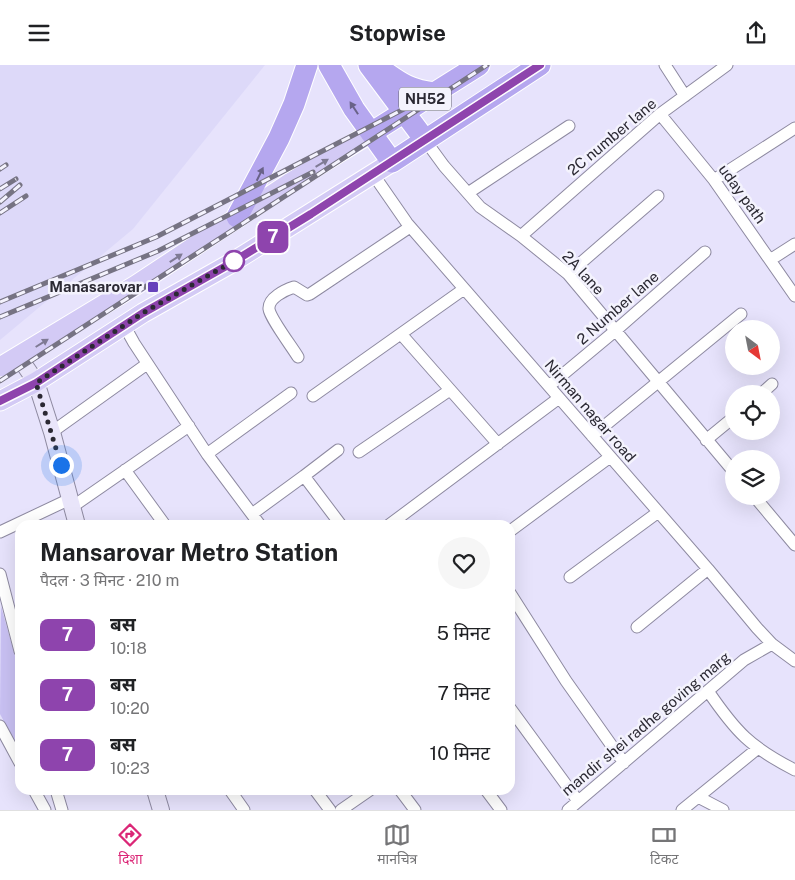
<!DOCTYPE html>
<html lang="hi">
<head>
<meta charset="utf-8">
<style>
  body { margin:0; font-family:"Public Sans","Noto Sans Devanagari",sans-serif; background:#f6f6f6; color:#202124; height:100vh; display:flex; flex-direction:column; font-size:19px; white-space:nowrap }
  * { box-sizing:border-box; margin:0 }
  p { font-size:16px; color:#757577 }
  .icon { flex:none; width:28px; height:28px; fill:none; stroke:currentColor; stroke-width:2; stroke-linecap:round; stroke-linejoin:round }
  .map { position:relative; flex:1; overflow:hidden }
  .side { position:absolute; left:15px; top:455px; width:500px; height:275px; display:flex; flex-direction:column; background:#fff; border-radius:15px; box-shadow:0 5px 20px #0002 }
  .side>* { flex:none }
  .badge { padding:0 10px; border-radius:8px; font-size:18px; line-height:32px }
  .needle { width:32px; rotate:148deg }
  .controls { position:absolute; left:725px; top:255px; display:grid; gap:10px }
  .controls a { display:grid; place-items:center; width:55px; height:55px; border-radius:50%; background:#fff; box-shadow:0 5px 20px #0002; font-size:25px }
  .you { position:absolute; width:25px; height:25px; margin:-12px; border:4px solid #fff; border-radius:50%; background:#1a73e8; box-shadow:0 0 0 8px #1a73e833 }
  .map>.badge { position:absolute; translate:-50% -50%; box-shadow:0 0 0 2px #fff }
  .round { display:grid; place-items:center; flex:none; width:52px; height:52px; border-radius:26px; background:#f6f6f6 }
  .summary { display:flex; align-items:center; justify-content:space-between; height:85px; padding:0 25px }
  h1 { font-size:24px; font-weight:700; line-height:38px }
  ul { padding:0; list-style:none }
  li { display:flex; align-items:center; gap:15px; height:60px; padding:0 25px }
  li div { flex:1 }
  li b { display:block; font-size:19px }
  li em { font-style:normal }
  li .badge { min-width:55px; font-weight:700; text-align:center }
  header { display:flex; justify-content:space-between; align-items:center; height:65px; padding:0 25px; background:#fff; font-size:22px; font-weight:700 }
  .dock { display:flex; justify-content:space-around; align-items:center; height:70px; border-top:1px solid #e0e0e0; background:#fff; font-size:14px; color:#757577 }
  .dock a { display:grid; justify-items:center; gap:2px }
  .dock .selected { color:#db2777 }
  .map>svg:first-child { display:block }
  .built { fill:#ddd9f9 }
  .green { fill:#c9c1f3 }
  .lines { fill:none; stroke-linecap:round; stroke-linejoin:round }
  .street-casing { stroke:#8e8aa1; stroke-width:13 }
  .secondary-casing { stroke:#8e8aa1; stroke-width:18 }
  .primary-casing { stroke:#fff; stroke-width:21 }
  .highway-casing { stroke:#fff; stroke-width:23 }
  .street { stroke:#fff; stroke-width:11 }
  .secondary { stroke:#e9e5fa; stroke-width:16 }
  .primary { stroke:#d3caf5; stroke-width:19 }
  .highway { stroke:#b5a7ef; stroke-width:21 }
  .rail-casing { stroke:#767383; stroke-width:5 }
  .rail { stroke:#f4f3fd; stroke-width:3; stroke-dasharray:9; stroke-linecap:butt }
  .oneway { fill:#696288 }
  .oneway2 { fill:#7f7a94 }
  .line-casing { stroke:#fff; stroke-width:11 }
  .line { stroke:#8e44ad; stroke-width:8 }
  .walk { stroke:#2b2933; stroke-width:5; stroke-dasharray:0 9 }
  .stop-dot { fill:#fff; stroke:#8e44ad; stroke-width:2.5 }
  .poi-dot { fill:#6742bb; stroke:#f4f3fd; stroke-width:2 }
  .labels { text-anchor:middle; stroke-width:5; stroke-linejoin:round; paint-order:stroke }
  .shield { fill:#f4f3fd; stroke:#676670; stroke-width:1 }
  .shield-label { font-size:14px; font-weight:bold; fill:#2b2933 }
  .street-label { font-size:15px; fill:#2b2933; stroke:#f4f3fd }
  .poi-label { font-size:15px; font-weight:bold; fill:#2b2933; stroke:#f4f3fd; text-anchor:end }
</style>
</head>
<body>
<header><svg class="icon" aria-label="menu" viewBox="0 0 24 24"><path d="M4 6h16M4 12h16M4 18h16"/></svg>Stopwise<svg class="icon" aria-label="share" viewBox="0 0 24 24"><path d="M12 15V3M7 8l5-5 5 5M5 13v7h14v-7"/></svg></header>
<div class="map">
<svg width="795" height="745" viewBox="0 0 795 745">
  <rect width="100%" height="100%" fill="#e7e3fc"/>
  <path class="built" d="M0,0H265L133,164L0,275Z"/>
  <path class="green" d="M1,541L20,609V687L0,649Z"/>
  <g class="lines">
    <g class="street-casing">
      <path id="street" d="M665,0L685,31
        M660,49L714,115L795,231
        M425,75L444,101L480,142L521,171L568,209L734,407
        M373,109L407,158L708,504L757,563L772,579L795,596
        M714,115L795,63
        M468,128L569,61
        M521,171L660,49L727,0
        M770,195L795,179
        M568,209L658,131
        M124,260L134,278L207,389L260,460
        M401,269L498,379
        M298,292C292,282 270,253 269,244C268,233 285,225 294,222L307,230L310,229L410,162
        M549,321L615,266L705,187
        M761,329L772,319
        M313,331L464,224
        M52,367L147,299
        M592,371L741,249
        M706,375L734,352
        M359,387L450,325
        M207,389L291,328
        M125,405L165,460
        M304,411L338,385
        M754,431L795,480
        M72,442L189,361
        M252,449L304,411L341,460
        M389,460L559,333
        M510,466L610,392
        M0,467L70,434
        M0,509L20,586
        M570,512L657,448
        M510,528L566,616L624,698
        M637,562L708,504
        M708,626C736,667 750,682 795,705
        M510,643L578,736
        M0,661L20,698
        M34,725L45,745
        M56,725L62,745
        M230,725L244,745
        M315,725L330,745
        M400,725L415,745
        M486,725L501,745
        M698,732L723,745
        M341,745L370,725
        M568,745L744,595L772,579
        M682,745L757,684"/>
    </g>
    <g class="secondary-casing">
      <path id="secondary" d="M19,292L36,317L52,367L77,460
        M155,725L161,745"/>
    </g>
    <g class="primary-casing">
      <path id="primary" d="M0,302L136,220L291,117L371,68
        M0,336L36,317L143,248L228,200L392,97"/>
    </g>
    <g class="highway-casing">
      <path id="highway" d="M329,0L354,44L392,97L540,0
        M369,0L425,75
        M375,0C397,15 406,25 435,28
        M371,68L479,0
        M237,152L279,73L294,39L307,0"/>
    </g>
    <use href="#street" class="street"/>
    <use href="#secondary" class="secondary"/>
    <use href="#primary" class="primary"/>
    <use href="#highway" class="highway"/>
    <g class="rail-casing">
      <path id="rail" d="M0,104L6,100
        M0,124L16,114
        M0,137L20,120
        M0,148L26,131
        M0,237L156,172L431,30
        M0,252L158,186L313,107
        M0,316L487,0"/>
    </g>
    <use href="#rail" class="rail"/>
  </g>
  <defs><path id="oneway-solid" d="M-6-.8H1V-3.2L6.5 0L1 3.2V.8H-6Z" transform="scale(1.25)"/></defs>
  <g class="oneway">
    <use href="#oneway-solid" transform="translate(354 43) rotate(-123)"/>
    <use href="#oneway-solid" transform="translate(260 109) rotate(-64)"/>
  </g>
  <g class="oneway2">
    <use href="#oneway-solid" transform="translate(322 98) rotate(-31)"/>
    <use href="#oneway-solid" transform="translate(176 193) rotate(-33)"/>
    <use href="#oneway-solid" transform="translate(42 278) rotate(-32)"/>
  </g>
  <g class="lines">
    <g class="line-casing">
      <path id="line" d="M0,336L36,318L143,248L228,200L311,149L540,0"/>
    </g>
    <use href="#line" class="line"/>
    <path class="walk" d="M61,400L36,318L143,248L234,196"/>
  </g>
  <circle class="stop-dot" cx="234" cy="196" r="10"/>
  <rect class="poi-dot" x="147" y="216" width="12" height="12" rx="2.5"/>
  <g class="labels">
    <rect class="shield" x="399" y="22.5" width="52" height="23" rx="4"/>
    <g class="shield-label">
      <text x="425" y="39">NH52</text>
    </g>
    <g class="street-label">
      <text transform="translate(612 72) rotate(-40)" y="5">2C number lane</text>
      <text transform="translate(742 129) rotate(54)" y="5">uday path</text>
      <text transform="translate(583 208) rotate(47)" y="5">2A lane</text>
      <text transform="translate(618 243) rotate(-41)" y="5">2 Number lane</text>
      <text transform="translate(590 346) rotate(49)" y="5">Nirman nagar road</text>
      <text transform="translate(646 659) rotate(-40)" y="5">mandir shei radhe goving marg</text>
    </g>
    <g class="poi-label">
      <text x="142" y="227">Manasarovar</text>
    </g>
  </g>
</svg>
<div class="controls">
<a><svg class="needle" viewBox="-14 -14 28 28"><path d="M0-13l5 13h-10z" fill="#e53935"/><path d="M0 13l5-13h-10z" fill="#757577"/></svg></a>
<a><svg class="icon" aria-label="locate" viewBox="0 0 24 24"><circle cx="12" cy="12" r="6"/><path d="M12 2v4M12 18v4M2 12h4M18 12h4"/></svg></a>
<a><svg class="icon" aria-label="layers" viewBox="0 0 24 24"><path d="M12 4l9 5-9 5-9-5zM3 14l9 5 9-5"/></svg></a>
</div>
<div class="you" style="left:61px;top:400px"></div>
<b class="badge" style="left:273px;top:172px;background:#8e44ad;color:#fff">7</b>
<section class="side">
<div class="summary"><div><h1>Mansarovar Metro Station</h1><p>पैदल · 3 मिनट · 210 m</p></div><a class="round"><svg class="icon" aria-label="heart" viewBox="0 0 24 24"><path d="M12 20l-8-8c-3-5 5-10 8-4 3-6 11-1 8 4z"/></svg></a></div>
<ul>
<li><span class="badge" style="background:#8e44ad;color:#fff">7</span><div><b>बस</b><p>10:18</p></div><em>5 मिनट</em></li>
<li><span class="badge" style="background:#8e44ad;color:#fff">7</span><div><b>बस</b><p>10:20</p></div><em>7 मिनट</em></li>
<li><span class="badge" style="background:#8e44ad;color:#fff">7</span><div><b>बस</b><p>10:23</p></div><em>10 मिनट</em></li>
</ul>
</section>
</div>
<nav class="dock">
<a class="selected"><svg class="icon" aria-label="directions" viewBox="0 0 24 24"><path d="M12 3l9 9-9 9-9-9zM9 14v-3h6M13 9l2 2-2 2"/></svg>दिशा</a>
<a><svg class="icon" aria-label="map" viewBox="0 0 24 24"><path d="M3 6l6-2 6 2 6-2v14l-6 2-6-2-6 2zM9 4v14M15 6v14"/></svg>मानचित्र</a>
<a><svg class="icon" aria-label="tickets" viewBox="0 0 24 24"><path d="M3 7h18v10H3zM15 7v10"/></svg>टिकट</a>
</nav>
</body>
</html>
